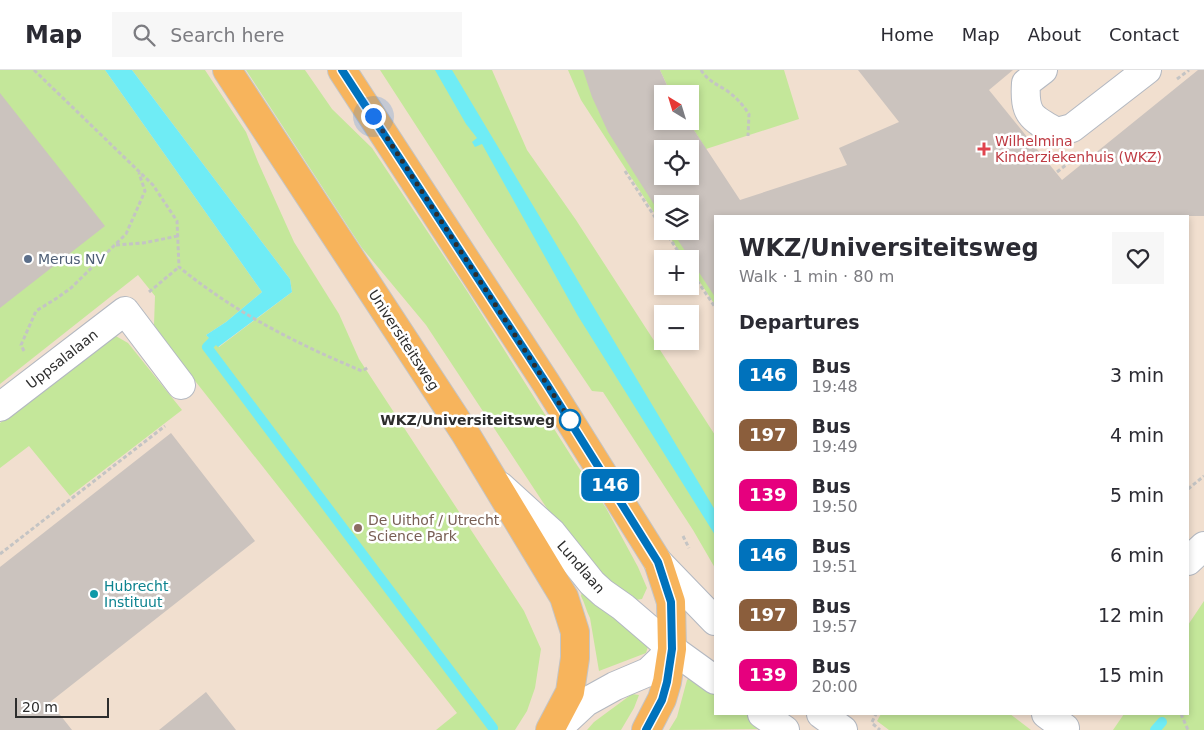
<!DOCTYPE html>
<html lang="en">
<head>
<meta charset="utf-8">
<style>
  body { margin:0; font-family:"DejaVu Sans",sans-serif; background:#f7f7f7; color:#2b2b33; height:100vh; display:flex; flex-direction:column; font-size:19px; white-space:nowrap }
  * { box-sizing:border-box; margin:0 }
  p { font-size:16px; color:#7c7c81 }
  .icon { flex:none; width:28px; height:28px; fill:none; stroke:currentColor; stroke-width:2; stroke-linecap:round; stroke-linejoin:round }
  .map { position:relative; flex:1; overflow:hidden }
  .panel { position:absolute; left:714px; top:145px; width:475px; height:500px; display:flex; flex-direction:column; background:#fff; border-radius:0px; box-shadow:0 2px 8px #0003 }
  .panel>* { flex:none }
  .badge { padding:0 10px; border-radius:8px; font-size:18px; line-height:32px }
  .needle { width:32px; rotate:322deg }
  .controls { position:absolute; left:654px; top:15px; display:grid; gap:10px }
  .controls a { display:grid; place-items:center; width:45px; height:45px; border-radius:0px; background:#fff; box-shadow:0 2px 8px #0003; font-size:25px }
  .scale { position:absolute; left:15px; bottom:12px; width:94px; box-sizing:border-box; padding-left:5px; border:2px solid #2d2d2d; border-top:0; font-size:14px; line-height:18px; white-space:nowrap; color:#2d2d2d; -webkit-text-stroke:4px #fff; paint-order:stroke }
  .you { position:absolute; width:25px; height:25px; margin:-12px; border:4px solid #fff; border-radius:50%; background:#1a73e8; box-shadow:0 0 0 8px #1a73e833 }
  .map>.badge { position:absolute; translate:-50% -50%; box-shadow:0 0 0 2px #fff }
  h2 { padding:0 25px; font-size:19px; line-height:45px }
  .round { display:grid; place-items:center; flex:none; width:52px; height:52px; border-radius:0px; background:#f7f7f7 }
  .summary { display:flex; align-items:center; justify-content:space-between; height:85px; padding:0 25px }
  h1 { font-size:24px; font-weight:600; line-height:38px }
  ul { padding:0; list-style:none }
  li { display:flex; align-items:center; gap:15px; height:60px; padding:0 25px }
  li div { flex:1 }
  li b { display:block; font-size:19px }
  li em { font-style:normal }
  li .badge { min-width:55px; font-weight:700; text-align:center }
  header { display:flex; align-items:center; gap:30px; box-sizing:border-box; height:70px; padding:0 25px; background:#fff; border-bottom:1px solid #e1e1e2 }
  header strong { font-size:24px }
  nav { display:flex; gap:28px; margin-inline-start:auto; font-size:18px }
  .search { width:350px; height:45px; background:#f7f7f7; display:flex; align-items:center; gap:12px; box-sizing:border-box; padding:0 18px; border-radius:0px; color:#7c7c81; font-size:19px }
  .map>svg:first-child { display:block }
  .education { fill:#f1dfcf; fill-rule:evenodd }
  .green { fill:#c4e79a }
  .water { fill:#6fecf5 }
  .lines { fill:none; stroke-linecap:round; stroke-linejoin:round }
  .stream { stroke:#6fecf5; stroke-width:10 }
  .building { fill:#cbc3be; fill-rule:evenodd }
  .minor-casing { stroke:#b3b8c1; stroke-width:30 }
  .major-casing { stroke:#c4c4c4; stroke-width:30 }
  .path { stroke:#c4c4c4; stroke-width:3; stroke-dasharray:4 2.5; stroke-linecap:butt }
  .minor { stroke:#fff; stroke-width:28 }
  .major { stroke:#f7b45c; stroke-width:28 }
  .line-casing { stroke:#fff; stroke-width:11 }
  .line { stroke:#0072bc; stroke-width:8 }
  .walk { stroke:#2d2d2d; stroke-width:5; stroke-dasharray:0 9 }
  .health-dot { fill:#e0444e; stroke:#fff; stroke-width:2 }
  .service-dot { fill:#5c6f8a; stroke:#fff; stroke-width:2 }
  .stop-dot { fill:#fff; stroke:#0072bc; stroke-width:2.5 }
  .education-dot { fill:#8d6e63; stroke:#fff; stroke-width:2 }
  .culture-dot { fill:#0f9aa8; stroke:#fff; stroke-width:2 }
  .labels { text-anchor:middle; stroke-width:5; stroke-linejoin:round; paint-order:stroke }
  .health-label { font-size:14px; fill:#be3a42; stroke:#fff; text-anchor:start }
  .service-label { font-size:14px; fill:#4e5e75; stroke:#fff; text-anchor:start }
  .street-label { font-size:14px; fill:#2d2d2d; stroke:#fff }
  .stop-label { font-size:14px; font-weight:bold; fill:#2d2d2d; stroke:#fff; text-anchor:end }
  .education-label { font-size:14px; fill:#785e54; stroke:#fff; text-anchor:start }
  .culture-label { font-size:14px; fill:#0d838f; stroke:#fff; text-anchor:start }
</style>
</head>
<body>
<header>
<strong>Map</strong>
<div class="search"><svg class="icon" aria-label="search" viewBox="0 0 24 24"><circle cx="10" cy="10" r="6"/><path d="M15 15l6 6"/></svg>Search here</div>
<nav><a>Home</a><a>Map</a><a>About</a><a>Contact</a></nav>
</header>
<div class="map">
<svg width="1204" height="660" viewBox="0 0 1204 660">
  <rect width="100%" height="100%" fill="#efe5df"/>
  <path class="education" d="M0,0H1204V660H0ZM662,24H690V51H662ZM662,79H690V106H662ZM662,134H690V161H662ZM715,146H1188V644H715ZM662,189H690V216H662ZM662,244H690V271H662Z"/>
  <path class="green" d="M0,0H105L262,222L226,252L206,265L219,277L292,222L290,209L132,0H205L246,62L258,92L294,172L339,244L359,289L524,541L541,579L535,618L527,641L515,660H436L457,643L192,307L154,255L155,226L138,205L0,314Z
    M246,0H305L332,39L372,78L467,221L575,392L606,438L638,497L647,518L642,529L629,531L581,490L426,255L362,178Z
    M380,0H492L527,80L576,150L715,365V498L693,460L603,322L592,321L487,165Z
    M568,0H587L635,102L662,144V155L581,30Z
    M660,0H784L799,49L706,79L688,51H690V24H671Z
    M666,161H674L715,225V235L690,197V189H684Z
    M114,265L128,273L182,340L70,426L29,376L0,398V353Z
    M583,517L650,570L646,583L599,601L590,548C586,541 585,533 581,526Z
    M1204,531V660H1113L1124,644H1188V555Z
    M691,606L715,620V644H746L762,656L759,659L669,660L677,647L687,610Z
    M632,624L639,625L634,638L621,660H587L594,652Z
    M881,644H1010L1031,660H889L877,651Z"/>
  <path class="water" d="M105,0H132L290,209L292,222L218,277L206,265L226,252L262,222Z
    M435,0H452L715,440V465L578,246L482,74L475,77L472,72L477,68L466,54Z"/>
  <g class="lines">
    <path class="stream" d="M213,271L207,277L493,658
      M1155,660L1162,652"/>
  </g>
  <path class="building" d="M583,0H660L671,24H662V51H688L740,130L847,95L839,78L899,52L858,0H1013L989,20L1062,110L1198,0H1204V146H715V227L672,161H690V134H662V147L608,62L592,27ZM662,79H690V106H662Z
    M0,23L105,156L0,238Z
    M171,363L255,471L50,632L72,660H0V497Z
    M206,622L236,660H159Z"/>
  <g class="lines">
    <g class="minor-casing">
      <path id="minor" d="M1043,0L1026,13C1024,45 1031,48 1057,62L1072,58L1147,0
        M0,337L125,241L181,315
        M500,416L552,463L592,513L603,523L623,537L672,579L715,610
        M1188,491L1204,476
        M658,492L715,551
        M762,644L785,660
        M821,644L843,660
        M1046,644L1065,658
        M556,660L586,632L615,616L648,602L672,579"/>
    </g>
    <g class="major-casing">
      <path id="major" d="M227,0L465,363L564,527L575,562V588L570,622L550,660
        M342,0L546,313L658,492L671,532L672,579L667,612L662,629L646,660"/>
    </g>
    <path class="path" d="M34,0L153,115L177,151L179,197C234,242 297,274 362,301L369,297
      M701,0C707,10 716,14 726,20C736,27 743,35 749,44L748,66
      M1177,9L1189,0
      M625,101L662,158
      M1057,102L1071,91
      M665,161L683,189
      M116,175L143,173L178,166
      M690,200L715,237
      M149,222L179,197
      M24,281L21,275L36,241L57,228L71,218L126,164L145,121L139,103
      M1188,419L1204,406
      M683,466L689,478
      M0,484L165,356
      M1181,644L1188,660
      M872,652L876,644
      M873,654L880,660"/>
    <use href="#minor" class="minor"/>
    <use href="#major" class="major"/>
  </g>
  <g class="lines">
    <g class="line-casing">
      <path id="line" d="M342,0L546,313L658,492L671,532L672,579L667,612L662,630L646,660"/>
    </g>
    <use href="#line" class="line"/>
    <path class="walk" d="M373,46L570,350"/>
  </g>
  <path class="health-dot" d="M981.5 71.5h5v5h5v5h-5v5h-5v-5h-5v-5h5z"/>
  <circle class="service-dot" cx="28" cy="189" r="5"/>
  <circle class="stop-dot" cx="570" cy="350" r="10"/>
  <circle class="education-dot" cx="358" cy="458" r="5"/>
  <circle class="culture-dot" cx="94" cy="524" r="5"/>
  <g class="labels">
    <g class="health-label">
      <text x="995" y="76">Wilhelmina<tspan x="995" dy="16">Kinderziekenhuis (WKZ)</tspan></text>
    </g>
    <g class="service-label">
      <text x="38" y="194">Merus NV</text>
    </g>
    <g class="street-label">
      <text transform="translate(404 270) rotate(57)" y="5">Universiteitsweg</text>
      <text transform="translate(62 289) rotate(-38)" y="5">Uppsalalaan</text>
      <text transform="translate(581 497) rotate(49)" y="5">Lundlaan</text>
    </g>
    <g class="stop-label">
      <text x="555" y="355">WKZ/Universiteitsweg</text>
    </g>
    <g class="education-label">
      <text x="368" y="455">De Uithof / Utrecht<tspan x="368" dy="16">Science Park</tspan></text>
    </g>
    <g class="culture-label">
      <text x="104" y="521">Hubrecht<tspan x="104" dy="16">Instituut</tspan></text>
    </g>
  </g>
</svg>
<div class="controls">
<a><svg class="needle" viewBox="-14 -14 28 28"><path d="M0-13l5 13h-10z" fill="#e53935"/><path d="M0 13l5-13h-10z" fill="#7c7c81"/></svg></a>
<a><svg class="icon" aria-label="locate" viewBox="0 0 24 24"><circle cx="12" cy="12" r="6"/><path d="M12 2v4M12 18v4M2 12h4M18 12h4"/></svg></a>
<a><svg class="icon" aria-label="layers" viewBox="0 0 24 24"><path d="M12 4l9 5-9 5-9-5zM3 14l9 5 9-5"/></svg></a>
<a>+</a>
<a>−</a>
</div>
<div class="scale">20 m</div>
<div class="you" style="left:373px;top:46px"></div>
<b class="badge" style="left:610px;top:415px;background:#0072bc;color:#fff">146</b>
<section class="panel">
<div class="summary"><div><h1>WKZ/Universiteitsweg</h1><p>Walk · 1 min · 80 m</p></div><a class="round"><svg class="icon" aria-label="heart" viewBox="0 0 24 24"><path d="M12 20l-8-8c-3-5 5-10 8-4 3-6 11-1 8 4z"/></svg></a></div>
<h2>Departures</h2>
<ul>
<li><span class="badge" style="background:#0072bc;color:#fff">146</span><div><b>Bus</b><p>19:48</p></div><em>3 min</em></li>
<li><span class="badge" style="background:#8b5e3c;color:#fff">197</span><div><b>Bus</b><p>19:49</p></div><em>4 min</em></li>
<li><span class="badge" style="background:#e6007e;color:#fff">139</span><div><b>Bus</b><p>19:50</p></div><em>5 min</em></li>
<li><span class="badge" style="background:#0072bc;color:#fff">146</span><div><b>Bus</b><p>19:51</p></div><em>6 min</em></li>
<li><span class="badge" style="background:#8b5e3c;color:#fff">197</span><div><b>Bus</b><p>19:57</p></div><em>12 min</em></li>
<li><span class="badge" style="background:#e6007e;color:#fff">139</span><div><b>Bus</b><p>20:00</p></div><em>15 min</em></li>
</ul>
</section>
</div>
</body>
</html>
